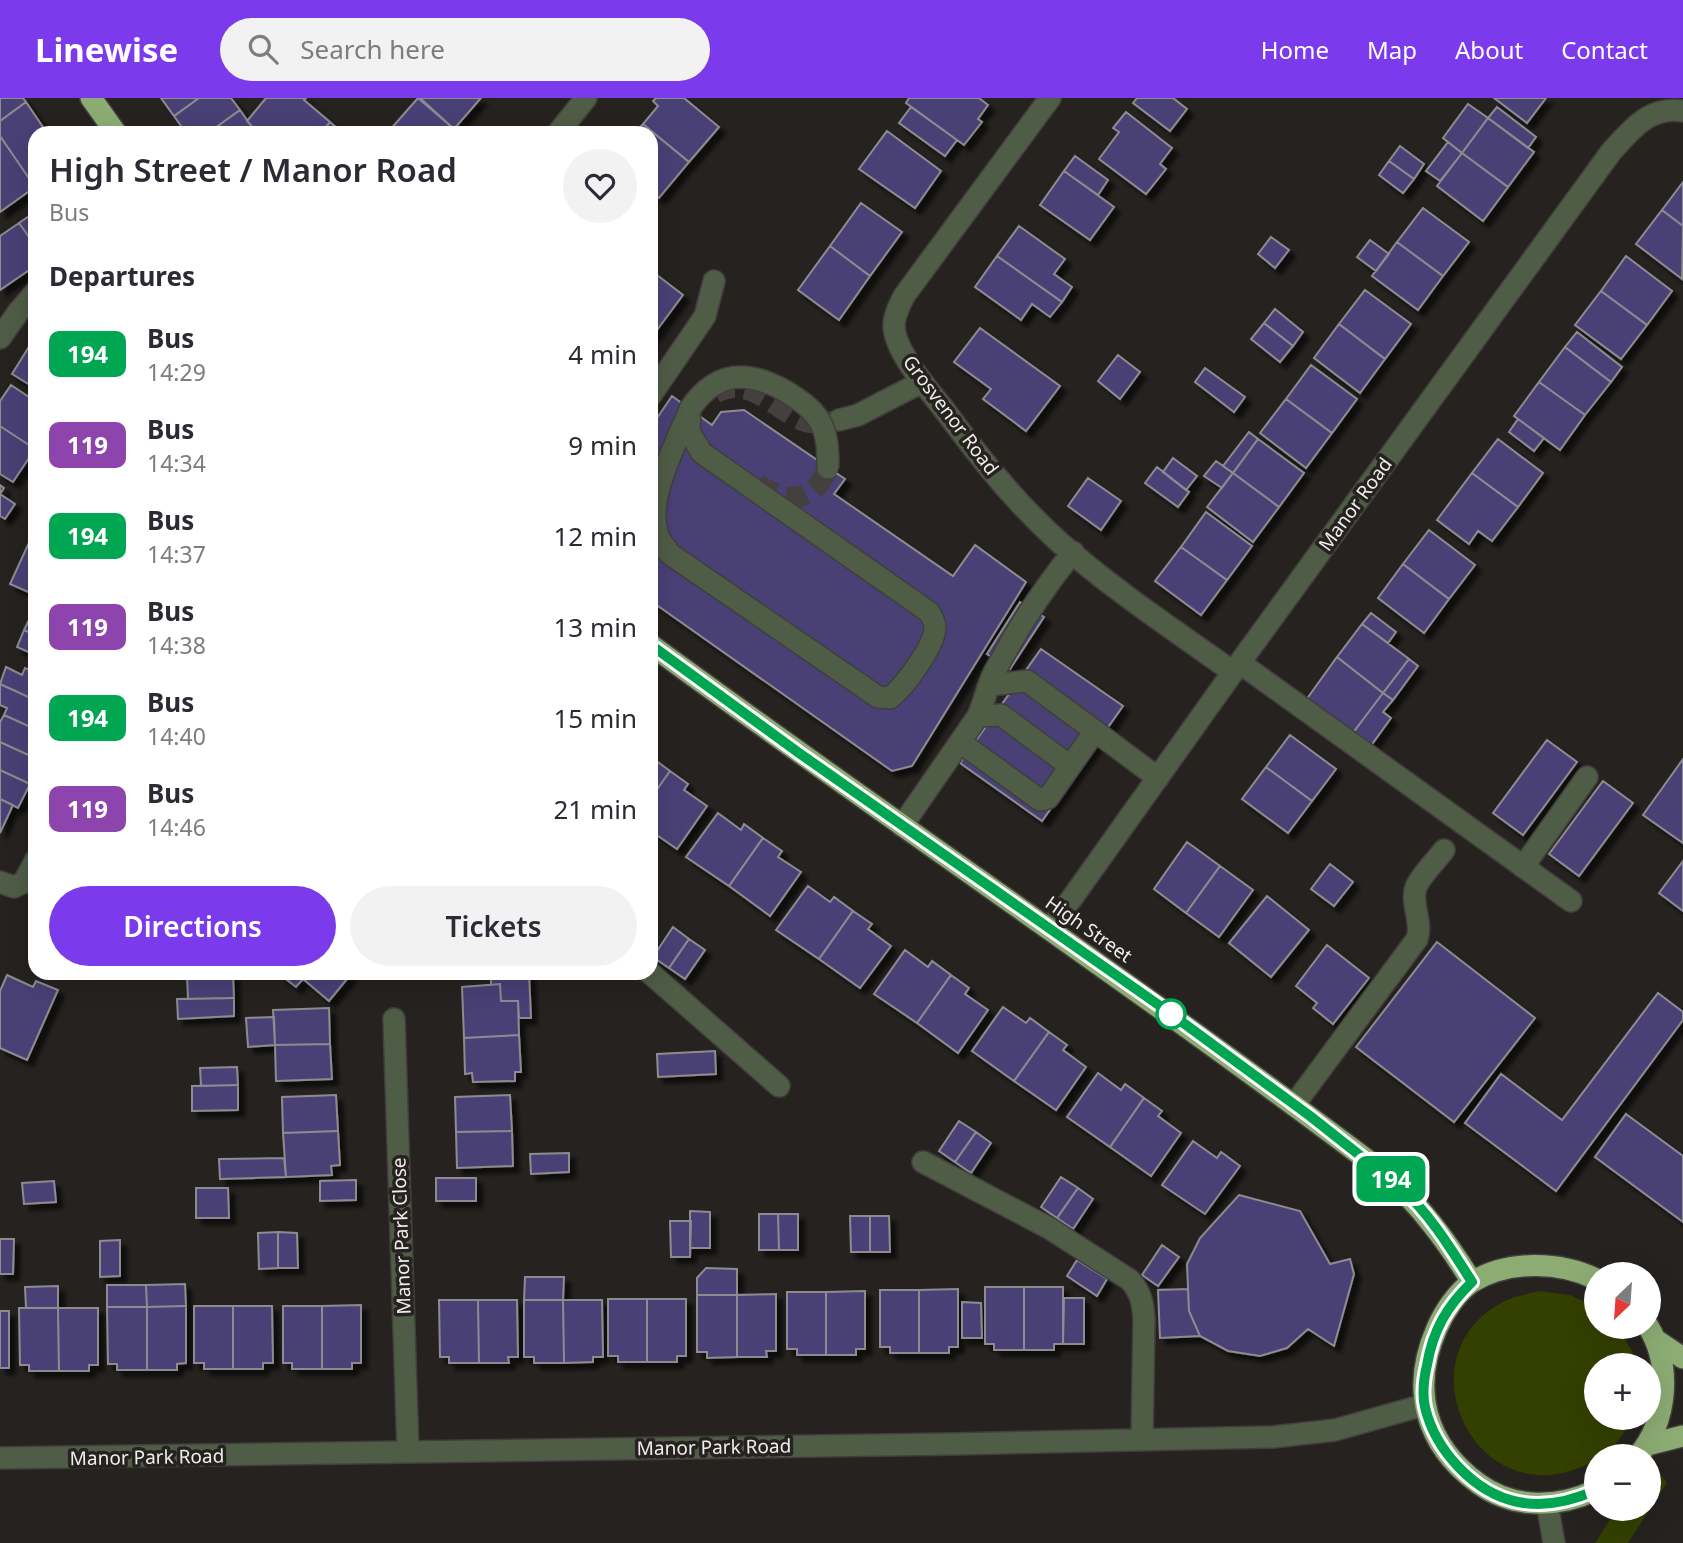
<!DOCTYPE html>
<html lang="en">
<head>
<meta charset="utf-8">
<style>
  body { margin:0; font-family:"Noto Sans",sans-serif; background:#f2f2f3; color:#2b2b33; height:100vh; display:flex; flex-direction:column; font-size:26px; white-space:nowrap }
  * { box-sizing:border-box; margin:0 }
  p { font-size:23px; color:#7c7c81 }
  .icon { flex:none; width:38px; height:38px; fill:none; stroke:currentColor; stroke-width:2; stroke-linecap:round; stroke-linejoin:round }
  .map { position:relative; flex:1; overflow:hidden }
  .panel { position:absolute; left:28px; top:28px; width:630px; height:854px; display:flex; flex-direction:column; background:#fff; border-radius:21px; box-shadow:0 7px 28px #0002 }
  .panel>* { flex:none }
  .badge { padding:0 14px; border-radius:10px; font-size:24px; line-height:46px }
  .needle { width:46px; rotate:205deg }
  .tools { position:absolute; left:1584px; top:1164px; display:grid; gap:14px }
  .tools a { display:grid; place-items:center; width:77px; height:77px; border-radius:50%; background:#fff; box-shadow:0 7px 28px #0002; font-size:35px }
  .map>.badge { position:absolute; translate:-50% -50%; box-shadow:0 0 0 4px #fff }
  h2 { padding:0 21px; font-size:26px; line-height:63px }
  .round { display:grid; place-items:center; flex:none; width:74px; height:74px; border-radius:37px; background:#f2f2f3 }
  .headline { display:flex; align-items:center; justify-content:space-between; height:119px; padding:0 21px }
  h1 { font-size:33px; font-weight:600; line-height:52px }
  .button { display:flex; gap:14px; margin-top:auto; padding:14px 21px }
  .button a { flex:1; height:80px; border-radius:42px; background:#7c3aed; color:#fff; font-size:28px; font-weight:600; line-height:80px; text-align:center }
  .button a+a { background:#f2f2f3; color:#2b2b33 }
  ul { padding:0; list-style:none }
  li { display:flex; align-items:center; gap:21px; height:91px; padding:0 21px }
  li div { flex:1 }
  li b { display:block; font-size:26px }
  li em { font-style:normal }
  li .badge { min-width:77px; font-weight:700; text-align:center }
  header { display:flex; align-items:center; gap:42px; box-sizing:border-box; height:98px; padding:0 35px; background:#7c3aed; color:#fff }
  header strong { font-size:33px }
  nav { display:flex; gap:38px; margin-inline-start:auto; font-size:24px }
  .search { width:490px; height:63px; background:#f2f2f3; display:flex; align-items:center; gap:18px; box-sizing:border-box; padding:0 24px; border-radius:38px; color:#7c7c81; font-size:26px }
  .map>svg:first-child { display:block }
  .green { fill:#334000 }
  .building { fill:#4a4176; stroke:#8c8c90; stroke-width:2; filter:url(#shadow) }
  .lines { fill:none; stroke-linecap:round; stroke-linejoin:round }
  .minor-tunnel { stroke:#43403e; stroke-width:21; stroke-dasharray:21 10; stroke-linecap:butt }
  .minor-casing { stroke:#413e3c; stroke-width:24 }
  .highway-casing { stroke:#413e3c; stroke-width:24 }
  .minor { stroke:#4f5c46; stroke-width:21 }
  .highway { stroke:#8cac74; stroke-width:21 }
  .minor-bridge-casing { stroke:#413e3c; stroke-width:24; stroke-linecap:butt }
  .minor-bridge { stroke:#4f5c46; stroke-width:21 }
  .line-casing { stroke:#fff; stroke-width:16 }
  .line { stroke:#00a651; stroke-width:10 }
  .stop-dot { fill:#fff; stroke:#00a651; stroke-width:3.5 }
  .labels { text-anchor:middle; stroke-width:7; stroke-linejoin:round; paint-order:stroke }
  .street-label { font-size:19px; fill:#efedeb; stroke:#25221f }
</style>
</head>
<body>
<header>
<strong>Linewise</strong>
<div class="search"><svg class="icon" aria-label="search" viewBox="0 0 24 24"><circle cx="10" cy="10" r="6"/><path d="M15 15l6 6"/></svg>Search here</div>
<nav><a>Home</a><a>Map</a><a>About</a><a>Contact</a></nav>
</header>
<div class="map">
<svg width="1683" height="1445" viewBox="0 0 1683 1445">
  <defs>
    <filter id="shadow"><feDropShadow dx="6" dy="6" stdDeviation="2" flood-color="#0009"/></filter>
  </defs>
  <rect width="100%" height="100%" fill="#25221f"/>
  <path class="green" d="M1538,1193L1570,1197L1596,1209V1228L1619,1230L1633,1255L1635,1267H1596V1320H1631L1623,1337L1604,1358H1596V1362C1477,1429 1395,1255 1507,1202C1516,1198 1528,1196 1538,1193Z
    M1662,1378L1667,1385L1628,1445H1595L1609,1423L1621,1411L1648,1410L1649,1389Z"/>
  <path class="building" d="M0,0H23L26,4L0,23Z
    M161,0H199L174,18Z
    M199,0H231L240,12L208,35H186L174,18Z
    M266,0H306L304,2L330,24L321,35H258L247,23Z
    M418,0L454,31L450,35L388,34Z
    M420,0H481L454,31Z
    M656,0H684L719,29L689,64L643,26L658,8L653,3Z
    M909,0H979L988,7L978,21L982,24L964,47L906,5Z
    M1137,0H1173L1187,11L1170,33L1133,5Z
    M1494,0H1546L1527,25Z
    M26,4L47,35H35V89L0,38V23Z
    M1468,6L1488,20L1462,55L1443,40Z
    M911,9L957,42L945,58L899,25Z
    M1497,9L1536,39L1528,50L1488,20Z
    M240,12L254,32L251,35H208Z
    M1126,14L1172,50L1160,66L1166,71L1146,96L1099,61L1119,34L1113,30Z
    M1488,20L1534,54L1508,89L1462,55Z
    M330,24L343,35H321Z
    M643,26L689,64L659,100L651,94V35H635Z
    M887,33L941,73L915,110L859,71Z
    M0,38L35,89L0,114Z
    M1448,44L1462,55L1440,83L1426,73Z
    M1400,48L1424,66L1414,81L1389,63Z
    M1462,55L1508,89L1483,123L1437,88Z
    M1075,58L1108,82L1098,97L1064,73Z
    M1389,63L1414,81L1403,95L1379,77Z
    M1064,73L1114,109L1090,142L1040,107Z
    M1683,84V128L1662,112Z
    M861,105L902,134L870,178L830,148Z
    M1423,110L1469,144L1443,178L1397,144Z
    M1662,112L1683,128L1682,181L1636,146Z
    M35,114V147L19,125Z
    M19,125L35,147V168L0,192V138Z
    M1019,128L1065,161L1054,176L1072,189L1062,204L997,158Z
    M1271,139L1289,152L1275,170L1258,156Z
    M1370,142L1389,156L1376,173L1357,159Z
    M1397,144L1443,178L1418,212L1372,178Z
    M830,148L870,178L839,222L798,192Z
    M997,158L1062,204L1050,219L1032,206L1021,222L975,189Z
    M1626,158L1672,193L1647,227L1601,193Z
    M657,177L683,197L651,240V185Z
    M1365,192L1411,226L1385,261L1339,226Z
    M1601,193L1647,227L1621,261L1575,227Z
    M1275,211L1303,234L1293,248L1264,225Z
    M1264,225L1293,248L1280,264L1251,241Z
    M1339,226L1385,261L1360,295L1314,260Z
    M980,230L1060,288L1026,333L983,301L991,291L954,264Z
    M1577,234L1622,269L1611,284L1565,249Z
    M35,239V290L12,276Z
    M1565,249L1611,284L1585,317L1539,284Z
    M1118,257L1140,274L1120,301L1098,283Z
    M1311,267L1357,301L1332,335L1286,301Z
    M1205,270L1245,299L1234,314L1195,284Z
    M1539,284L1585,317L1560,352L1514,318Z
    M11,287L35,303V351L0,328V303Z
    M672,298L712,327L721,314L744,312L845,381L834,396L953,478L975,447L1026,484L912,668L892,673L651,503V329Z
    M1286,301L1332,335L1306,370L1260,335Z
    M1518,321L1544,340L1534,353L1509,334Z
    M0,328L35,351L13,384L0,376Z
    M1249,334L1258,341L1233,375L1223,368Z
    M1258,341L1304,375L1279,409L1233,375Z
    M1498,341L1543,375L1518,409L1472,375Z
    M1173,360L1197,378L1186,392L1163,374Z
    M1216,363L1233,375L1222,390L1204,378Z
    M1157,369L1189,394L1178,409L1145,385Z
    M1233,375L1279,409L1253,444L1207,409Z
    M1472,375L1518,409L1492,443L1478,433L1469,446L1437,422Z
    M1088,380L1121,403L1101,432L1068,408Z
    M0,387L4,390L0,396L15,406L5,421L0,418Z
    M1206,414L1252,448L1227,482L1181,449Z
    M1429,432L1475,467L1449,501L1403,466Z
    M32,438L35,440V497L10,486Z
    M1181,449L1227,482L1201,517L1155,483Z
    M1403,466L1449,501L1424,535L1378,500Z
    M1020,504L1044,519L1010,571L987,556Z
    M1371,515L1396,534L1388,545L1362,526Z
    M32,516L35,517V537L24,532Z
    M1362,526L1409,561L1383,595L1337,559Z
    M24,532L35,537V565L30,563L33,556L17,549Z
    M1041,551L1123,608L1042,723L960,665Z
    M1337,559L1383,595L1352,636L1306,602Z
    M1409,561L1418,568L1393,602L1383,595Z
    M6,569L22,577L25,570L35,574V602L0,586Z
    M0,586L35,602V631L4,617L7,610L0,607Z
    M1383,595L1393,602L1383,614L1391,620L1370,649L1352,636Z
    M4,617L35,631V660L0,644V624Z
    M1290,637L1336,671L1312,703L1266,669Z
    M1547,642L1577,664L1523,737L1493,715Z
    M0,644L35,660V674L30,686L0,672Z
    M651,659L670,673L651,700Z
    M1683,661V745L1643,717Z
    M1266,669L1312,703L1288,735L1242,701Z
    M0,672L30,686L18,710L0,701Z
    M670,673L688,686L684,692L707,708L677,751L651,733V700Z
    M1603,683L1633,705L1579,778L1549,756Z
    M0,701L13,707L0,735Z
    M718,715L741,732L744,726L763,740L729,788L686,759Z
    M763,740L782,753L778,759L801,774L770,818L729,788Z
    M1187,744L1220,768L1186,815L1154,791Z
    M1683,763V813L1659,795Z
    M1330,766L1353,784L1334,808L1311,791Z
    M1220,768L1253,792L1219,839L1186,815Z
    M808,788L830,804L834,799L853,813L819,861L776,832Z
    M1267,798L1309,832L1271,879L1229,845Z
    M853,813L872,826L868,831L891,848L860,890L819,861Z
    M673,829L689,841L669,870L653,859Z
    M689,841L705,852L685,881L669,870Z
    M1437,844L1535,920L1454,1024L1356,949Z
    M1327,847L1369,880L1333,926L1313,910L1317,905L1296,888Z
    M905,852L928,869L932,863L951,877L917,925L874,896Z
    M278,875H296L303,881L296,889Z
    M296,875H352L329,903Z
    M529,875L531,920H519L518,903H501L500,886L491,887V876Z
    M233,876L234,900L188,901L187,877Z
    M7,877L33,889L36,883L58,892L27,962L0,950V893Z
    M951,877L969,890L965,896L988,912L958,955L917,925Z
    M500,886L501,903H518L519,937L464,940L462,889Z
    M1658,895L1683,914V922L1556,1093L1465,1025L1501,976L1562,1022Z
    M234,900V918L178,921L177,901Z
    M1003,909L1026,925L1030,920L1049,934L1014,983L972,953Z
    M329,910L330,946L275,947L273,912Z
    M274,919L275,947L248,949L246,920Z
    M1049,934L1067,947L1063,952L1086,969L1056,1012L1014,983Z
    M519,937L521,974H515V983L473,984L472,975L465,976L464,940Z
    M330,946L332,981L276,983L275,947Z
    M715,953L716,976L658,979L657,956Z
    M237,969L238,987L201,988L200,970Z
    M1098,975L1121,992L1125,986L1144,1000L1110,1049L1067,1019Z
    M238,987V1012L192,1013V988Z
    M336,997L338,1033L283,1035L282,999Z
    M510,997L512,1033L456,1034L455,999Z
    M1144,1000L1162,1013L1158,1018L1181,1035L1151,1078L1110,1049Z
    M1626,1016L1683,1058V1124L1595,1059Z
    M959,1023L976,1034L955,1064L939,1053Z
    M338,1033L340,1067L331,1068L332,1077L286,1079L283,1035Z
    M512,1033L513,1068L457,1070L456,1034Z
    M976,1034L991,1045L971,1075L955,1064Z
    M1193,1043L1217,1060L1221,1054L1240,1068L1205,1116L1162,1087Z
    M569,1055V1074L531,1076L530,1056Z
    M284,1060L286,1079L220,1081L219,1061Z
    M1061,1079L1078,1090L1057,1120L1041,1109Z
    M436,1080H476V1103H436Z
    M356,1082V1102L320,1103V1083Z
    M54,1083L56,1104L24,1106L22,1085Z
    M196,1090H228L229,1120H196Z
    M1078,1090L1093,1101L1073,1131L1057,1120Z
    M1239,1097L1300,1113L1330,1166L1350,1161L1354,1176L1334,1248L1308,1231L1287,1250L1260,1258L1228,1253L1200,1238L1189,1213L1187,1166L1200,1140Z
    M690,1113L710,1114V1150H690Z
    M759,1116H778L779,1152H759Z
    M778,1116H798V1152H779Z
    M850,1118H870V1154H851Z
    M870,1118H889L890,1154H870Z
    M670,1123H691L690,1159H671Z
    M278,1134L297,1135L298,1170H278Z
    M278,1134V1170L259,1171L258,1135Z
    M0,1141H14L13,1176H0Z
    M120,1142V1178L100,1179V1143Z
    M1162,1147L1179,1159L1158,1188L1142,1177Z
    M1077,1162L1107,1181L1097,1198L1067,1178Z
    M706,1170L737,1171V1197H697V1180Z
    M525,1179H564L563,1202H524Z
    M185,1186L186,1208L147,1209L146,1187Z
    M107,1187H146L147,1209H107Z
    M58,1188V1210H26L25,1189Z
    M985,1189H1024V1252H994V1246H985Z
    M1024,1189H1063V1246H1054V1252H1024Z
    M958,1191V1249H949V1255H919V1192Z
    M1188,1191L1189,1213L1200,1238L1160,1240L1158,1192Z
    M880,1192H919V1255H890V1249H880Z
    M865,1193V1251H856V1257H826V1194Z
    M787,1194H826V1257H797V1251H787Z
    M776,1196V1253H766L767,1259H737V1197Z
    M697,1197H737V1259L707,1260V1254H697Z
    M1064,1200H1084V1246H1063Z
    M608,1201H647V1264H618V1258H608Z
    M647,1201H686V1258H677V1264H647Z
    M439,1202H478L479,1265H449V1259H440Z
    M478,1202H517L518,1259H508L509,1265H479Z
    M524,1202H563L564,1265H534V1259H524Z
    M563,1202H602L603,1259H593V1264L564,1265Z
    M962,1204L981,1205L982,1240H962Z
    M361,1207V1265H352V1271H322V1208Z
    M186,1208V1265L177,1266V1272H147V1209Z
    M194,1208H233V1271H204V1265H194Z
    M233,1208H272L273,1265H263V1271H233Z
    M283,1208H322V1271H292V1265H283Z
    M107,1209H147V1272H117V1266H108Z
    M19,1210H58L59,1273H29V1267H20Z
    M58,1210H98V1267H89V1273H59Z
    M0,1213H9V1270H0Z"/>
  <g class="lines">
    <path class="minor-tunnel" d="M715,295C748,277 773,309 801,322C812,327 822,325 834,323
      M757,386C787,406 813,406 828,370"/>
    <g class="minor-casing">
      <path id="minor" d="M1050,0L904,198C899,208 894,218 894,228C895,255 930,293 946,314C980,360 1015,404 1058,443C1112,491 1174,532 1233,574
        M558,35L586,0
        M0,240L19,213L35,195
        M651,297L705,218L714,183
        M690,311L689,334L702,355L929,514C932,519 935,524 935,529C935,548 904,589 890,600L878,599L670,456C666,450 660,443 658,437C645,402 677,344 690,311Z
        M839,322L858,317L922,284
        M1240,565L1571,803
        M990,587L1027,583L1095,633
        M978,618L1001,617L1070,668
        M960,644L1040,702L1048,700L1095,633L1158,680
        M902,728L978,618C985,603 987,587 995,573C1017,531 1043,491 1073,454
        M1523,769L1587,679
        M0,784L14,789L24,784L35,763
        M1050,831L1233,574L1611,54C1632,31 1649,8 1683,13
        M650,875L779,988
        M394,921L408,1354
        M1294,1007L1417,841C1423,824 1410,805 1416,789C1421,777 1436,763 1444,752
        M923,1064L1049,1130L1130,1182C1141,1195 1143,1205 1144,1221L1142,1342
        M0,1360L953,1346L1273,1339L1335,1332L1424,1307
        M1547,1405L1554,1445"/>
    </g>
    <g class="highway-casing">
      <path id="highway" d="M91,0L116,35
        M651,547C893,725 1143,892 1383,1074C1420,1107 1446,1142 1472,1184
        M1596,1181C1559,1163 1508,1162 1472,1184C1457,1194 1444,1214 1437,1230C1410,1291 1425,1347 1479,1386C1514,1411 1558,1410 1596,1392
        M1656,1242L1683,1260
        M1647,1347L1683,1338
        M1638,1358C1668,1322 1672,1268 1648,1228"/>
    </g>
    <use href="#minor" class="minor"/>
    <use href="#highway" class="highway"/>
    <g class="minor-bridge-casing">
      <path id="minor-bridge" d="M690,311C716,272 749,272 787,294C799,302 812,310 819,322C828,336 828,354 828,370"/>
    </g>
    <use href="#minor-bridge" class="minor-bridge"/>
  </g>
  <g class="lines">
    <g class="line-casing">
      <path id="line" d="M651,547L799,655L1163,910L1310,1018L1400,1089C1430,1116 1451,1151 1472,1184C1447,1208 1433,1232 1427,1267C1424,1280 1422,1296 1425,1309C1435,1352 1474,1395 1518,1404C1544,1409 1572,1403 1596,1392"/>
    </g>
    <use href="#line" class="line"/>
  </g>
  <circle class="stop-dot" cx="1171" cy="916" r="14"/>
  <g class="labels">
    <g class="street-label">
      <text transform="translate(951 317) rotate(53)" y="7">Grosvenor Road</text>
      <text transform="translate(1355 406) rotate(-54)" y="7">Manor Road</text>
      <text transform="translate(1089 831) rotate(35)" y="7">High Street</text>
      <text transform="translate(401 1138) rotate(-92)" y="7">Manor Park Close</text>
      <text transform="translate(714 1349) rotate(-1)" y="7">Manor Park Road</text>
      <text transform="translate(147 1359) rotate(-1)" y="7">Manor Park Road</text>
    </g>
  </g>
</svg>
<div class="tools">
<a><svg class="needle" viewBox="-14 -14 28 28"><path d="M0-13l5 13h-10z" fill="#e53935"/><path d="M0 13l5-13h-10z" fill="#7c7c81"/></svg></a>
<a>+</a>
<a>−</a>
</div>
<b class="badge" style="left:1391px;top:1081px;background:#00a651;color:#fff">194</b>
<section class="panel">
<div class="headline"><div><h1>High Street / Manor Road</h1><p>Bus</p></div><a class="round"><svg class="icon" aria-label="heart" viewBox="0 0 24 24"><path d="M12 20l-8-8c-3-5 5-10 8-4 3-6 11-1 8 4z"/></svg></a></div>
<h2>Departures</h2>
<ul>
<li><span class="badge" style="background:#00a651;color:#fff">194</span><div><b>Bus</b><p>14:29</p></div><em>4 min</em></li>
<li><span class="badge" style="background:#8e44ad;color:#fff">119</span><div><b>Bus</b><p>14:34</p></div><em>9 min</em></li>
<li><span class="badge" style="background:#00a651;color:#fff">194</span><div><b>Bus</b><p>14:37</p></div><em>12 min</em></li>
<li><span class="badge" style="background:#8e44ad;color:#fff">119</span><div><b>Bus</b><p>14:38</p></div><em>13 min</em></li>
<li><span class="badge" style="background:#00a651;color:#fff">194</span><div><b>Bus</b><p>14:40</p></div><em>15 min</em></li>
<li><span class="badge" style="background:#8e44ad;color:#fff">119</span><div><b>Bus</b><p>14:46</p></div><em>21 min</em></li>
</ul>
<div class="button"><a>Directions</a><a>Tickets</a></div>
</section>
</div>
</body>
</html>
